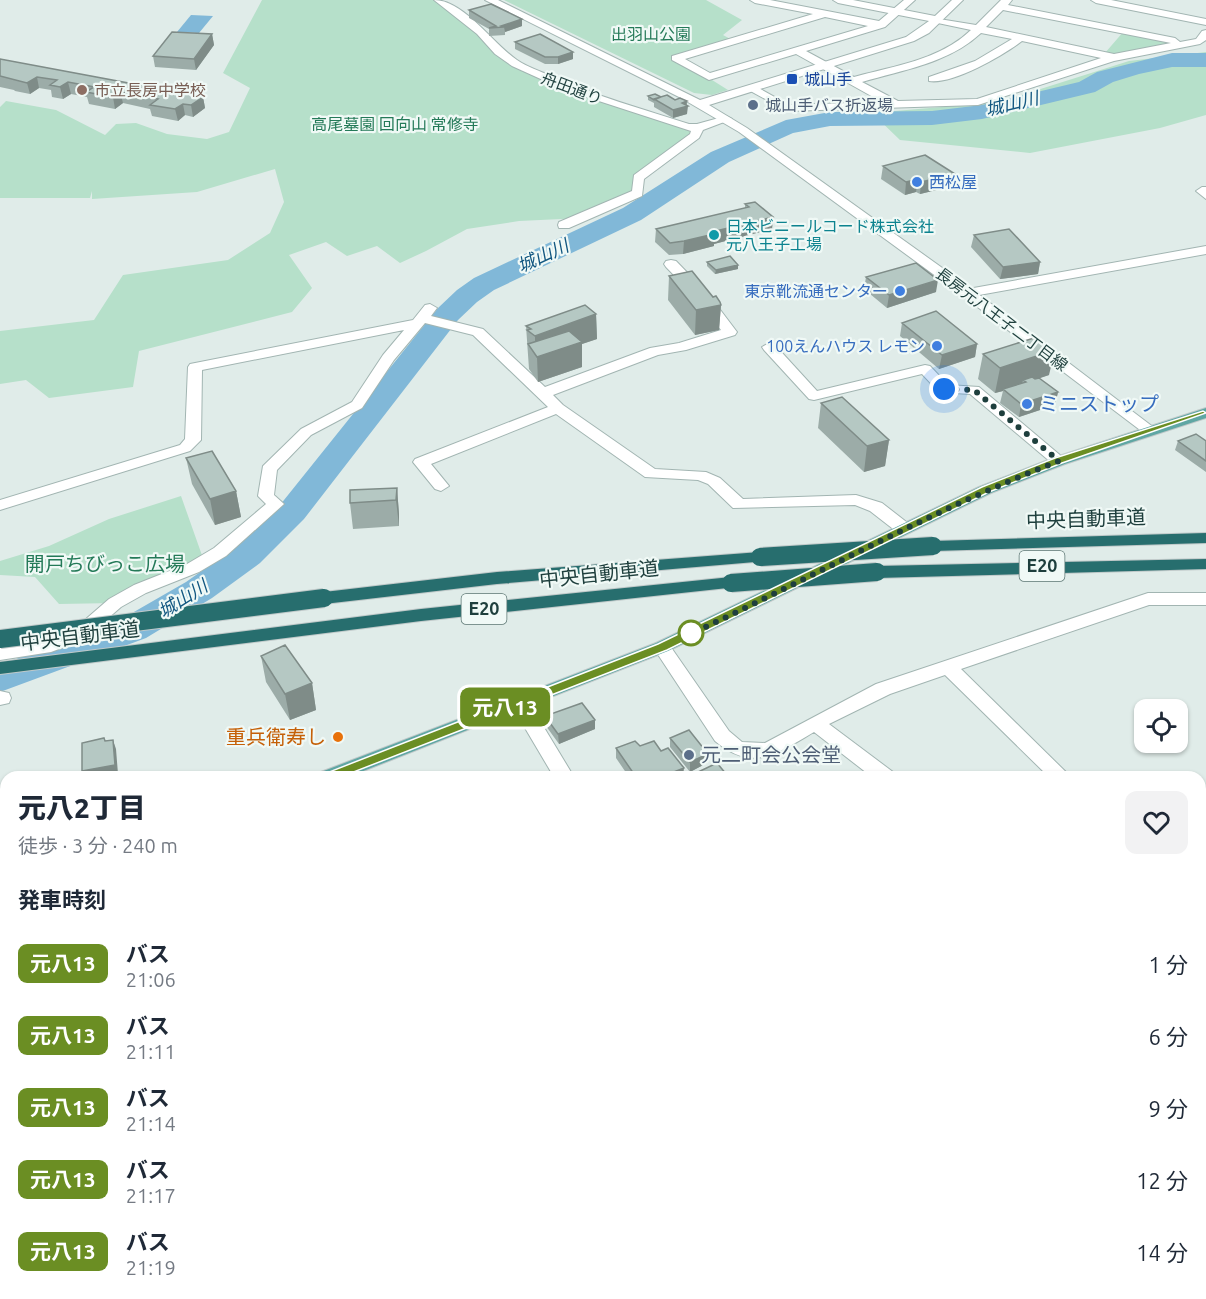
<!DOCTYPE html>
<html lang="ja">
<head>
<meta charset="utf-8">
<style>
  body { margin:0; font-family:Ubuntu,"Noto Sans JP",sans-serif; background:#f2f2f3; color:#1f2937; height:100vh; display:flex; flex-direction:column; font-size:22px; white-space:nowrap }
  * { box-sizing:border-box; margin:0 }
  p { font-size:20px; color:#747a83 }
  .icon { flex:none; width:33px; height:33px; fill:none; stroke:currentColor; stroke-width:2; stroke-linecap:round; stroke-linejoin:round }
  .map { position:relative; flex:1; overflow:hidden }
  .details { position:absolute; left:0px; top:771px; width:1206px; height:528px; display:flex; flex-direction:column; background:#fff; border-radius:18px 18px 0 0; box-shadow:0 2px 4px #0004 }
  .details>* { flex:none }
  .badge { padding:0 12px; border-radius:9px; font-size:21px; line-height:39px }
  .buttons { position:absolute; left:1134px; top:699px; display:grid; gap:12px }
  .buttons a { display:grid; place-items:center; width:54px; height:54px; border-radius:12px; background:#fff; box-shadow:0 2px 4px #0004; font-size:30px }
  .you { position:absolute; width:30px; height:30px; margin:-15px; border:4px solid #fff; border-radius:50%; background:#1a73e8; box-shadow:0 0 0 9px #1a73e833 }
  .map>.badge { position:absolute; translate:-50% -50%; box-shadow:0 0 0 3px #fff }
  h2 { padding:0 18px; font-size:22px; line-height:54px }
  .round { display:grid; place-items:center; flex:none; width:63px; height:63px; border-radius:12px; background:#f2f2f3 }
  .head { display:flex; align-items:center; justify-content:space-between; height:102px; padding:0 18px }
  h1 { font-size:28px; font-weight:800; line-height:45px }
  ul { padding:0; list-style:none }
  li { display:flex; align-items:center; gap:18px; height:72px; padding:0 18px }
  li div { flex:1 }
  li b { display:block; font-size:22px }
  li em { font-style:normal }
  li .badge { min-width:66px; font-weight:700; text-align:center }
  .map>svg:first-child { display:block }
  .green { fill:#b6e0ca }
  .water { fill:#81b8d8 }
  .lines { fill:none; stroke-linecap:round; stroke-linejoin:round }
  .stream { stroke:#81b8d8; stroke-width:8 }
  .river { fill:#81b8d8; fill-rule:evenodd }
  .minor-casing { stroke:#a2b5b2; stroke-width:2 }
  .tertiary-casing { stroke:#a2b5b2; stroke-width:2 }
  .primary-casing { stroke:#c0c9c9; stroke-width:2 }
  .motorway-casing { stroke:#c0c9c9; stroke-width:2 }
  .minor { fill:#fff; fill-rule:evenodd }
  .tertiary { fill:#fff; fill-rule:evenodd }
  .primary { fill:#5fa7a4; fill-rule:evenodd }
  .motorway { fill:#276e6e; fill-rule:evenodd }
  .motorway-bridge-casing { stroke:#c0c9c9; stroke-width:20; stroke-linecap:butt }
  .motorway-bridge { stroke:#276e6e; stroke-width:18 }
  .wall { fill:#9caca8 }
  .shaded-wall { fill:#7f8c88 }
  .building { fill:#b5c8c3; stroke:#7f8c88; stroke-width:1.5 }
  .line { fill:#6b8e23; stroke:#fff; stroke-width:1.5 }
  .walk { stroke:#1e3f3d; stroke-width:6; stroke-dasharray:0 10.8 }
  .transit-dot { fill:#1a4fb4; stroke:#f0f9f6; stroke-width:2 }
  .education-dot { fill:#8d6e63; stroke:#f0f9f6; stroke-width:2 }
  .service-dot { fill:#5c6f8a; stroke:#f0f9f6; stroke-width:2 }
  .shop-dot { fill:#3f7fe0; stroke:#f0f9f6; stroke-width:2 }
  .culture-dot { fill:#0f9aa8; stroke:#f0f9f6; stroke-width:2 }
  .stop-dot { fill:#fff; stroke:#6b8e23; stroke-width:3 }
  .food-dot { fill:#e8710a; stroke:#f0f9f6; stroke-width:2 }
  .labels { text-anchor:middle; stroke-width:4.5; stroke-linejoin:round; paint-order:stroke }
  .far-park-label { font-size:16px; fill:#247a58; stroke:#f0f9f6 }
  .far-transit-label { font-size:16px; fill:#164399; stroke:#f0f9f6; text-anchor:start }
  .far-street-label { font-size:16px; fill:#1e3f3d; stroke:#f0f9f6 }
  .far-education-label { font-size:16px; fill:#785e54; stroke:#f0f9f6; text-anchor:start }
  .far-service-label { font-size:16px; fill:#4e5e75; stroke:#f0f9f6; text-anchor:start }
  .far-shop-label { font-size:16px; fill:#366cbe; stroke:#f0f9f6; text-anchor:end }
  .far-culture-label { font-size:16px; fill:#0d838f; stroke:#f0f9f6; text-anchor:start }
  .far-water-label { font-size:18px; font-style:italic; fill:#125781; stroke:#f0f9f6 }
  .shield { fill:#f0f9f6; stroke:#5d7774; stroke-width:1.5 }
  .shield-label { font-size:18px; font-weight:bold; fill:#1e3f3d }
  .shop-label { font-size:20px; fill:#366cbe; stroke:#f0f9f6; text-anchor:start }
  .street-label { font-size:20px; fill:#1e3f3d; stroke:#f0f9f6 }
  .park-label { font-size:20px; fill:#247a58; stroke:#f0f9f6 }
  .food-label { font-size:20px; fill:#c56008; stroke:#f0f9f6; text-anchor:end }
  .service-label { font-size:20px; fill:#4e5e75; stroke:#f0f9f6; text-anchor:start }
</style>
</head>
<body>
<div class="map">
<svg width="1206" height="1299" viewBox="0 0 1206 1299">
  <rect width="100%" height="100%" fill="#e0ece9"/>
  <path class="green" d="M262,0H439L499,52L553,82L696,131L633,177V193L583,218L519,221L467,229L426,251L400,263L377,246L347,256L326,242L289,255L312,288L292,312L139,351L133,387L49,398L26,380L0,384V331L94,320L123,275L228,260L270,233L284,202L275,169L197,192L92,199V191L90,198H0V107L6,101L56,110L105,135L116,124L136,123L167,134L207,139L229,132L250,88L223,73Z
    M504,0H706L742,20L723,35L734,41L677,58L728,90L712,95L694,93Z
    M1124,31L1183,43L1121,56L1105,53Z
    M1206,52V115L1160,128L1030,153L900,140L872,113L999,102L1129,61Z
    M181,496L204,561L115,603L59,604L35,577L0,575V561L49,546L109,519Z
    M1206,1286V1299H1130L1166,1293H1200V1287Z"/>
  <path class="water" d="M191,15L213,16L199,33L177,32Z"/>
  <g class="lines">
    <path class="stream" d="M1200,1024L1206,1022
      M795,1299L800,1293"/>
    <path class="river" d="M1172,53H1206V67H1172L1139,74L1113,82L1095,92L982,119L932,125L830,126L793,133L729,162L641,220L494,290L477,302L458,320L304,519L260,563L212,598L146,638L0,692V665L120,620L186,582L236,547L280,505L438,308L457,290L474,278L623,208L711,152L786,120L830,112L932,111L982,105L1079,82L1097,72Z"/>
    <g class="minor-casing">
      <path id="minor" d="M434,0C464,0 493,44 517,60C527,67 540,71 551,76C595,96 643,109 689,124H697L726,116L732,119L703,130L699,138L644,179L642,196L569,228H559L558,225L559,222L632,191L634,175L690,134L691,131L565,90L512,66L495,54L477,34Z
        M750,0H770L879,21L904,0H915L885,27L806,51L854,77C893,66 940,60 971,30L933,22V18L976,25L1001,0H1012L1008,5L1175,38L1180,42L1196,39L1202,31L1206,30V40L1200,44L1114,61L978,105L787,111L745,88L751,85L755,86L789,105L882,102L796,54L709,80L672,60V56L813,14L755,3ZM1003,10L1171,43L1114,54L986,27ZM825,17L868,26L710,73L685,59ZM981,33L1012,39L975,61L929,77V81C952,85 1004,55 1022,41L1101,58L977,99L898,101L862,82C903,70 949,63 981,33Z
        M1091,0H1111L1206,19V25L1096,3Z
        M1202,187H1206V199L1196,191Z
        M1206,246V254L968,297L961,293L968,289Z
        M671,260L676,261L709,295L737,332L735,335L686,350L658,355L553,395L563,405L655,469L706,472L720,478L743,499L856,495L882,503L909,524L911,528L909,532H897L870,511L855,505L733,508L708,484L698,480L645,477L556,414L431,464L449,486L441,491L435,489L413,462L415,459L548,407L473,335L425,323L394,360L362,408L311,435L277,470L274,495L284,504L226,556L199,572L146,593L121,607L83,640L51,652L0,660V648L48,640L71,632L109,599L134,585L187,564L214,548L266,504L258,496L263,466L301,429L352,402L383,355L404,330L202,370L201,440L190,451L0,510V500L180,445L185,439L188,367L190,364L413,320L425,305L430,304L437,308L431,316L483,329L545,387L650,348L679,343L721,330L699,301L666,267L664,264L666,261Z
        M769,343L774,344L817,391L925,365L930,366L948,385L979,387L1067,461L1065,464H1053L970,394L939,392L922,374L814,400L809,399L764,350L762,347Z
        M1148,593H1206V605H1149L961,669L1071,777H1049L945,675L890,694L829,724L893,772L896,777H872L814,732C778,753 753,773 715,741L653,647L656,643H668L729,731L742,742L765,743L876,684Z
        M0,691L9,693L11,698L9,703L0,705Z
        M518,694L525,696L574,777H554L509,701L511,696Z
        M1200,916H1206V968L1200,966Z
        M1206,989V1011L1200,1013V991Z
        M6,1172V1194L0,1195V1173Z
        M334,1293H378L375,1299H331Z"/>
    </g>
    <g class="tertiary-casing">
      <path id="tertiary" d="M485,0H498L700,100L906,37L929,21L838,3L833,0H853L935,16L952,0H963L929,33L914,41L709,105L747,128L973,290L1157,430L1149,435L1144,433L963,296L739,132L681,98Z
        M30,1293H56V1299H30Z"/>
    </g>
    <g class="primary-casing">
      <path id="primary" d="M1206,408V418L1065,464L991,493L668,651L348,777H318L321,772L656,643L979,487L1053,458Z
        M6,896V913L0,915V898Z"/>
    </g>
    <g class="motorway-casing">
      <path id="motorway" d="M1206,533V543L933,551L927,550L925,546L927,542L933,541Z
        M760,552L766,553L768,557L766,561L497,584L324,604L318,602L315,598L318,594L324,592L497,572Z
        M1206,559V569L877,578L871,576L868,572L871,568L877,566Z
        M731,577L737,579L740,583L737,587L421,621L0,674V662L421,609Z"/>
    </g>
    <use href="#minor" class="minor"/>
    <use href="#tertiary" class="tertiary"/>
    <use href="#primary" class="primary"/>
    <use href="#motorway" class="motorway"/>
    <g class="motorway-bridge-casing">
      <path id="motorway-bridge" d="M760,557L933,546
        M731,583L877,572
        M0,639L324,598"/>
    </g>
    <use href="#motorway-bridge" class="motorway-bridge"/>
  </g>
  <path class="wall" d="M469,10L522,26L505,32V35L489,36V29L469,18Z
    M212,34L214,45L196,70L155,67L153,56Z
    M515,42L573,52V59L558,64H545L515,49Z
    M0,59L203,97L205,108L193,117L185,115L178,121L152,116L150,109L123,103L115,109L89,104L87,97L71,94L63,99L52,97L51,90L39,88L30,94L15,91L14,90L0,87Z
    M648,96L661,97L687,101V114L673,118L654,107V103L648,100Z
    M883,166L955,174L953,186L920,194L916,192L905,195L881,179Z
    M745,204L773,217L772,229L714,244V246L683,254L669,255L655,242L656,229L745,208Z
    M974,235L1040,262L1038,274L1000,279L971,247Z
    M707,262L738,269L715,274L707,266Z
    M669,276L713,297L721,305L719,330L695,335L668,300Z
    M866,277L936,292L887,308L864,289Z
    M596,314L597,339L582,344V367L538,382L529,369L526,326Z
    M902,323L977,344L975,357L939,369L900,336Z
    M983,354L1049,375L1039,378L1058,392L1055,405L1019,417L1000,403L1003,391L995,393L978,379Z
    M821,403L889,440L885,466L864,472L818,428Z
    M1178,441H1206V472L1175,450Z
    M186,458L236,491L241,517L215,525L192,484Z
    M397,488L399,514V526L353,529L350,503Z
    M261,656L312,683L316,710L290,720L266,682Z
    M545,716L595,720V729L559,744L546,726Z
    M670,738L707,763L690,772L670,747Z
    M640,746L661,751L683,777H629L616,758V748Z"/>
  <path class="shaded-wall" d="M522,19V26L505,32L504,27L501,26Z
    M212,34L214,45L196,70L194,59Z
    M573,52V59L558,64V57Z
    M37,77L39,88L30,94L27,83Z
    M68,82L71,94L63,99L60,87Z
    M120,92L123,103L115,109L113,97Z
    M203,97L205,108L193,117L191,105Z
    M687,101L686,106H688L687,114L673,118V110L682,103Z
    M183,104L185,115L178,121L175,109Z
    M955,174L953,186L920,194L921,182Z
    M918,179L916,192L905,195L906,182Z
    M773,217L772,229L714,244V246L683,254L684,241L712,232Z
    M1040,262L1038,274L1000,279L1003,267Z
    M738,265V269L715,274L716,270Z
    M938,280L936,292L887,308L889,295Z
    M721,305L719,330L695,335L696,310Z
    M596,314L597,339L582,344V367L538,382L537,357L535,354V336Z
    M977,344L975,357L939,369L942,355Z
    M1055,350L1049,375L1026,383L1023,380L1022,384L1003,389V391L995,393L1000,368Z
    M1058,392L1055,405L1019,417L1021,404Z
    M889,440L885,466L864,472L867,446Z
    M397,488L399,514V526L396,500Z
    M236,491L241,517L215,525L210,499Z
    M312,683L316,710L290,720L285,694Z
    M595,720V729L559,744L558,734Z
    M113,740L116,749L118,774L103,777H84L82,771Z
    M708,754L707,763L690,772V762Z
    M684,768L683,777H661Z"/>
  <path class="building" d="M491,4L522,19L501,26L504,27L489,28L496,26L469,10Z
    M172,32L212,34L194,59L153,56Z
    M540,34L573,52L558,57H545L515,42Z
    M0,59L203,97L191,105L183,104L175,109L150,105L158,99L120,92L113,97L86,92L94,87L68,82L60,87L50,85L57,80L37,77L27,83L0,76Z
    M655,94L661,97L654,100L648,96Z
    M667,95L675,100L680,98L687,101L682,103L688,106L673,110L654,99Z
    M925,155L955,174L921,182L918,179L906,182L883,166Z
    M755,202L773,217L712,232L714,234L684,241L670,243L656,229L749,207L745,204Z
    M1009,229L1040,262L1003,267L974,235Z
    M730,256L738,265L716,270L707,262Z
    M916,263L938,280L889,295L866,277Z
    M692,271L713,297L716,296L720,302L721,305L696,310L669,276Z
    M585,305L596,314L535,336L527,330L531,329L526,326Z
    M936,311L977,344L942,355L902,323Z
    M569,331L582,342L537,357L528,344Z
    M1037,337L1055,350L1000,368L983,354Z
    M1032,377L1035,379L1039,378L1058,392L1021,404L1003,389L1026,382L1023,380Z
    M842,397L889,440L867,446L821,403Z
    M1196,434L1206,441V461L1178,441Z
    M212,451L236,491L210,499L186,458Z
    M397,488L396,500L350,503V490Z
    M285,645L312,683L285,694L261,656Z
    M582,703L595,720L558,734L545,716Z
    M689,730L708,754L690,762L670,738Z
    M104,738L105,741L113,740L115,765L82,771V743Z
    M635,741L640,746L654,741L661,751L668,748L684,768L661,777H636L616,748Z
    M717,763L727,775L723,777H702L698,772Z"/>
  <path class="line" d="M1203,411L1206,413L1062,463L989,492L667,650L333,780H324L322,777L324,774L658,644L982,487L1055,458Z"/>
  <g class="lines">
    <path class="walk" d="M691,633L684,637C810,579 930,511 1059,461L974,390L944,389"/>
  </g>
  <rect class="transit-dot" x="786" y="73" width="12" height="12" rx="3"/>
  <circle class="education-dot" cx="82" cy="90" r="6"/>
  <g class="service-dot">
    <circle cx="753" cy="105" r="6"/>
    <circle cx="689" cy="755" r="6"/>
  </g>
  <g class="shop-dot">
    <circle cx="917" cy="182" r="6"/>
    <circle cx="900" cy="291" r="6"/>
    <circle cx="937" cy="346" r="6"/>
    <circle cx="1027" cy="404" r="6"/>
  </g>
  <circle class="culture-dot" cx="714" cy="235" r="6"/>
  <circle class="stop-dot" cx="691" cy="633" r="12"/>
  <circle class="food-dot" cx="338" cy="737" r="6"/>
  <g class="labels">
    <g class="far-park-label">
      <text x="651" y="40">出羽山公園</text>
      <text x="395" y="130">高尾墓園 回向山 常修寺</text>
    </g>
    <g class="far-transit-label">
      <text x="804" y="85">城山手</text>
    </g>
    <g class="far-street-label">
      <text transform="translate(572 88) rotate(21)" y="6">舟田通り</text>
      <text transform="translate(1002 319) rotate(37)" y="6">長房元八王子二丁目線</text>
    </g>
    <g class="far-education-label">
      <text x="94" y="96">市立長房中学校</text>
    </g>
    <g class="far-service-label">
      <text x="765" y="111">城山手バス折返場</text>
    </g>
    <g class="far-shop-label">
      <text x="929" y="188" text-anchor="start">西松屋</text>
      <text x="888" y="297">東京靴流通センター</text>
      <text x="925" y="352">100えんハウス レモン</text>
    </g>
    <g class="far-culture-label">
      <text x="726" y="232">日本ビニールコード株式会社<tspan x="726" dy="18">元八王子工場</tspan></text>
    </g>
    <g class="far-water-label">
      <text transform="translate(1012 104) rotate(-13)" y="6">城山川</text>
      <text transform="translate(543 256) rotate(-25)" y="6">城山川</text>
      <text transform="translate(183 599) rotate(-32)" y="6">城山川</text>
    </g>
    <g class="shield">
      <rect x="1019.5" y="551" width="45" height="30" rx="4.5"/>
      <rect x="461.5" y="594" width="45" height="30" rx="4.5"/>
    </g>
    <g class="shield-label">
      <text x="1042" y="572">E20</text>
      <text x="484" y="615">E20</text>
    </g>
    <g class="shop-label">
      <text x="1039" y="411">ミニストップ</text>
    </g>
    <g class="street-label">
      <text transform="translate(1086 519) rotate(-2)" y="7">中央自動車道</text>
      <text transform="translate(599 574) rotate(-6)" y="7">中央自動車道</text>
      <text transform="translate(80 636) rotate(-7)" y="7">中央自動車道</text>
    </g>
    <g class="park-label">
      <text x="105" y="571">開戸ちびっこ広場</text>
    </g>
    <g class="food-label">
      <text x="326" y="744">重兵衛寿し</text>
    </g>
    <g class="service-label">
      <text x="701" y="762">元二町会公会堂</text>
    </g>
  </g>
</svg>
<div class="buttons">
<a><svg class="icon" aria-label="locate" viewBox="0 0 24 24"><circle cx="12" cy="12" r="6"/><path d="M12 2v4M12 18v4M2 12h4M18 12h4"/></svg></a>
</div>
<div class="you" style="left:944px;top:389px"></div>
<b class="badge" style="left:505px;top:707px;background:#6b8e23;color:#fff">元八13</b>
<section class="details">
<div class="head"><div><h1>元八2丁目</h1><p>徒歩 · 3 分 · 240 m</p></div><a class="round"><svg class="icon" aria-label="heart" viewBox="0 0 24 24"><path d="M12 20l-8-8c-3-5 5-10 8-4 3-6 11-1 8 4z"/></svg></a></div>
<h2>発車時刻</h2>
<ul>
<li><span class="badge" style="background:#6b8e23;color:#fff">元八13</span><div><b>バス</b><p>21:06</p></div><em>1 分</em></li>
<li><span class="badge" style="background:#6b8e23;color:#fff">元八13</span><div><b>バス</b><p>21:11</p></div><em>6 分</em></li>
<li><span class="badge" style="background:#6b8e23;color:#fff">元八13</span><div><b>バス</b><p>21:14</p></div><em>9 分</em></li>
<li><span class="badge" style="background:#6b8e23;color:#fff">元八13</span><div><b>バス</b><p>21:17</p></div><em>12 分</em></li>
<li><span class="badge" style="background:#6b8e23;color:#fff">元八13</span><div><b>バス</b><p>21:19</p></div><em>14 分</em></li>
</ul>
</section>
</div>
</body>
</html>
